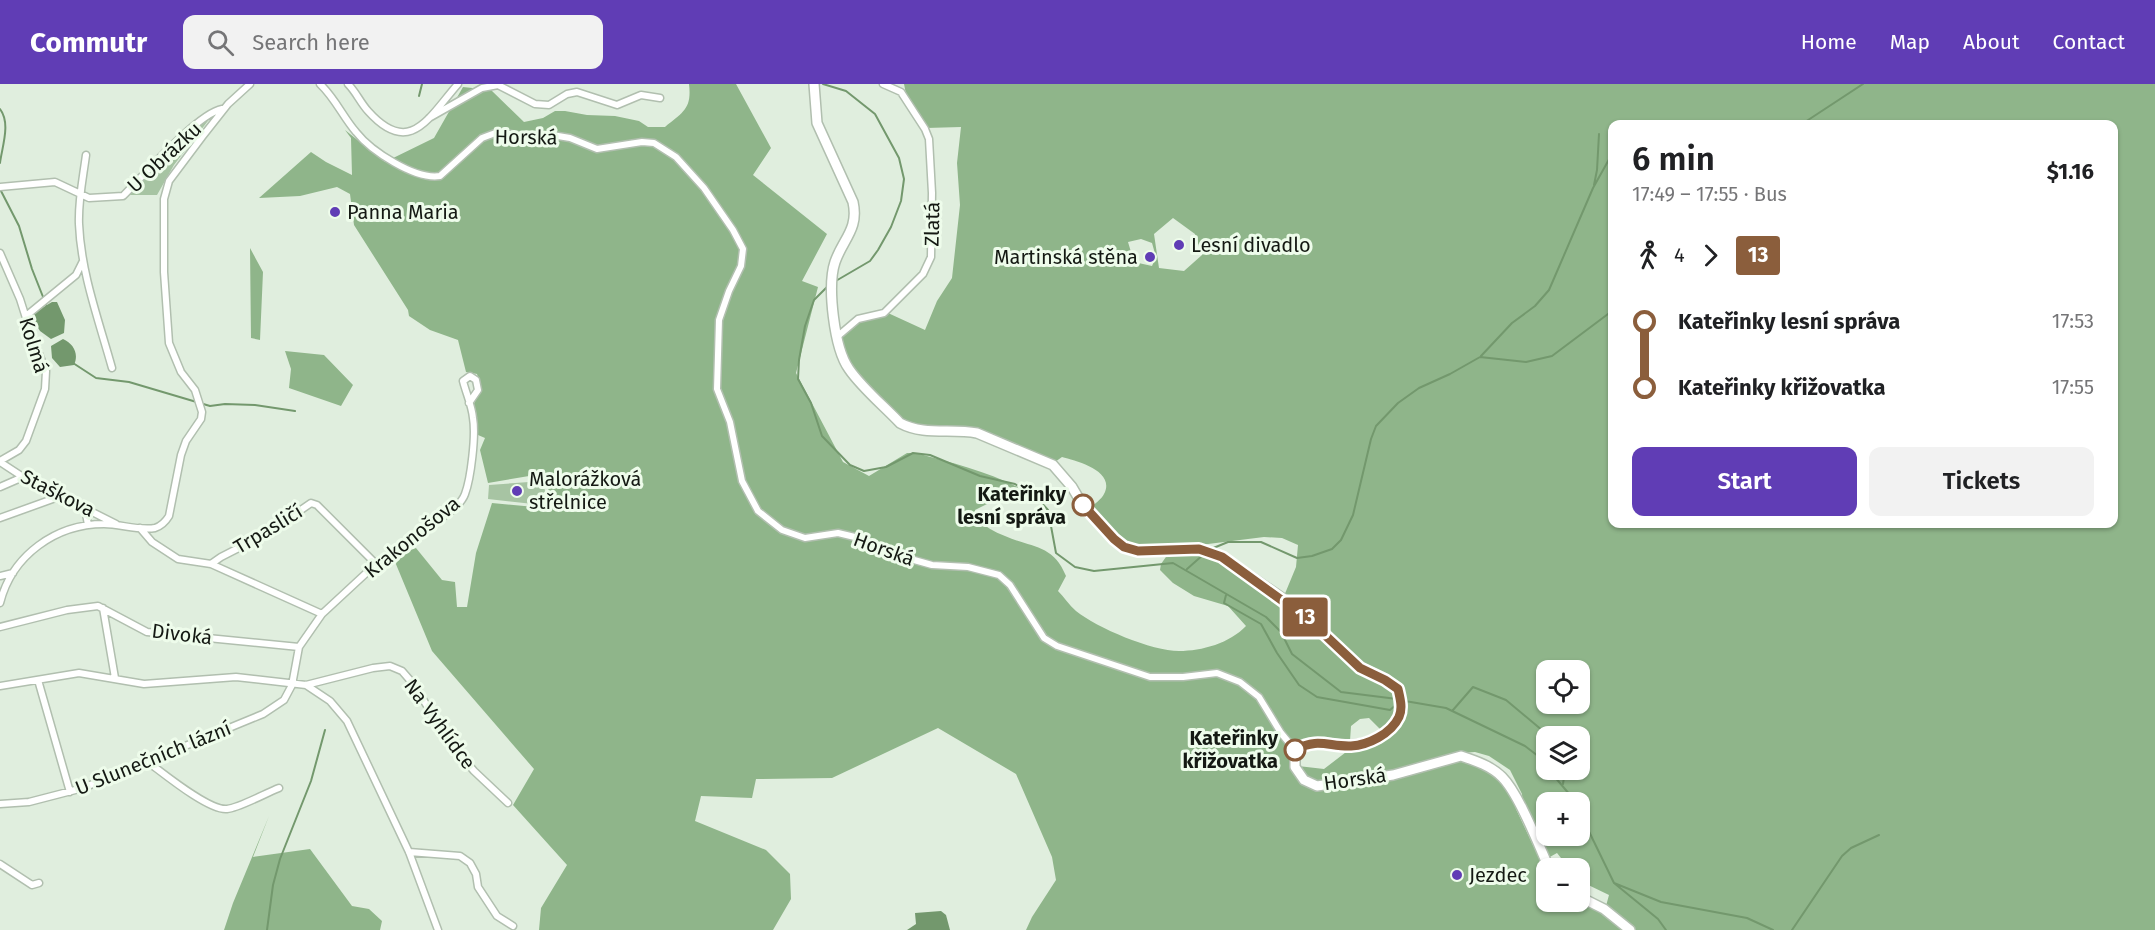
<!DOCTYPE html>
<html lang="en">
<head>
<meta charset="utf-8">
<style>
  body { margin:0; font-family:"Fira Sans",sans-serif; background:#f2f2f2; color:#202124; height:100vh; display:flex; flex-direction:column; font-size:22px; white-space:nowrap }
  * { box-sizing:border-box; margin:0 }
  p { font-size:20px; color:#757577 }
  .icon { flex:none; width:33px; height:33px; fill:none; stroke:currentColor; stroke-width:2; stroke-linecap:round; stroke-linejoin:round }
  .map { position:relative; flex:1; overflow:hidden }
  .sheet { position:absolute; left:1608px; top:36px; width:510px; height:408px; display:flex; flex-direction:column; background:#fff; border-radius:12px; box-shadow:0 2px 4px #0004 }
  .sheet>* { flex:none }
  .badge { padding:0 12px; border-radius:4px; font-size:21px; line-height:39px }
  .buttons { position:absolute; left:1536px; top:576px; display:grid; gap:12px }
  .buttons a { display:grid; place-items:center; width:54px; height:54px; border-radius:12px; background:#fff; box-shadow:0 2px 4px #0004; font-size:30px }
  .map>.badge { position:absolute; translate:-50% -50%; box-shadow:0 0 0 3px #fff }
  .legs { display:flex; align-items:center; gap:9px; height:66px; padding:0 24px; font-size:20px }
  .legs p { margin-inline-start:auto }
  .summary { display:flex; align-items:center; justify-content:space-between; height:102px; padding:0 24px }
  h1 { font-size:33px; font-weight:600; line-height:45px }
  .cta { display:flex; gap:12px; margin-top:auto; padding:12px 24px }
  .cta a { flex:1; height:69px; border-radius:12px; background:#603db5; color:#fff; font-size:24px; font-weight:600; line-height:69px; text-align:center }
  .cta a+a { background:#f2f2f2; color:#202124 }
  ul { padding:0 24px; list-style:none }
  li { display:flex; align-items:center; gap:21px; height:66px; font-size:22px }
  li i { display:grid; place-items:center; width:9px; height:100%; margin:0 8px; background:currentColor }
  li i::after { content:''; width:15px; height:15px; margin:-8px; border:4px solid; border-radius:50%; background:#fff }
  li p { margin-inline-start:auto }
  li:first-child i { background:linear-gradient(#0000 50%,currentColor 0) }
  li:last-child i { background:linear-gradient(currentColor 50%,#0000 0) }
  header { display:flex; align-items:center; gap:36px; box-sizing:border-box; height:84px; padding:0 30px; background:#603db5; color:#fff }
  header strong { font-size:28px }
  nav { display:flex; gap:33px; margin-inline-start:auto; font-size:21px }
  .search { width:420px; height:54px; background:#f2f2f2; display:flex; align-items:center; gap:15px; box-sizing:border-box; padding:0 21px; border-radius:12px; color:#757577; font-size:22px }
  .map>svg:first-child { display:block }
  .green { fill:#a7c4a3 }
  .forest { fill:#8fb58a; fill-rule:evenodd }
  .water { fill:#73986d }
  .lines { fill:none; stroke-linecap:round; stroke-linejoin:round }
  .stream { stroke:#73986d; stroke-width:2 }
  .street-casing { stroke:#b1bfaf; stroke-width:9 }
  .secondary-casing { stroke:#b1bfaf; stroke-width:12 }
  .street { stroke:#fff; stroke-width:6 }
  .secondary { stroke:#fff; stroke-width:9 }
  .line-1-casing { stroke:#fff; stroke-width:14 }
  .line-1 { stroke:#8b5e3c; stroke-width:9 }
  .poi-dot { fill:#603db5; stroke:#eefceb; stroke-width:2 }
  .stop-1-dot { fill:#fff; stroke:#8b5e3c; stroke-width:3 }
  .labels { text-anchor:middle; stroke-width:6; stroke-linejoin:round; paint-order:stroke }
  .street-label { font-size:20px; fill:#141913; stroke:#eefceb }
  .poi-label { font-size:20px; fill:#141913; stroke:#eefceb; text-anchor:start }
  .stop-label { font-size:20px; font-weight:bold; fill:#141913; stroke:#eefceb; text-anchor:end }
</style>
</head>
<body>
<header>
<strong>Commutr</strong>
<div class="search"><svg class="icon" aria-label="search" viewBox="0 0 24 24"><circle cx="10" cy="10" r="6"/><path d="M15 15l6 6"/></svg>Search here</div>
<nav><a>Home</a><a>Map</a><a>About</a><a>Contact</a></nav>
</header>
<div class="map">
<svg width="2155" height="846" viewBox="0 0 2155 846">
  <rect width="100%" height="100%" fill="#e0eede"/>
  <path class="green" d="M214,29L174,81L157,111H129L134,102Z
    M543,397L546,412L533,420L488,415L489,401Z"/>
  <path class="forest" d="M689,0H736L771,64L753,91L827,150L802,197L818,203L796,289L843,378L869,392L907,369H916C956,380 999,390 1035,413L1008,418L995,416L975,426L976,435C985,442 994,448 1005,452C1032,464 1053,460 1066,492L1058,507C1064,513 1069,521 1076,527C1097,544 1152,567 1179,567C1202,567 1230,559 1246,542L1228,522L1194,512L1173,499L1160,486L1161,480L1168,470L1199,469L1220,477L1306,539L1358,588L1383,599L1392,606L1397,618L1394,632L1381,646L1369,634L1360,635L1351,642L1350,657C1329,654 1311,652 1292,663L1289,673L1290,685L1301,699L1317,707L1394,695L1462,676L1486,679L1514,712L1516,725L1546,789V818H1579L1602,829L1623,846H1026L1032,833L1056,796L1052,773L1016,690L938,644L832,694L756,695L752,714L701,712L695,737L766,766L790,790L791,815L773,846H539L541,824L567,781L513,721L534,685L432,567L393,473L416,464L442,496L455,498L457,523H467L476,469L492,419L535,423L550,413L546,394L529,392L488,399L480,366L485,354L478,351L473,322L481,304L477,290L466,288L458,256L430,246L409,232L408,226L354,141L350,110L337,103L300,112L259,114L311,68L326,78L352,91L351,54L345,46L385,78L434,54L463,3L491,6L524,38L543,34L555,27H565L587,31L615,32L639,37L648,43H665C683,28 692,25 689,0Z
    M904,0H2155V846H1636L1606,822L1609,811L1580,797V784H1569L1557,769L1548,774L1523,723L1522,710L1510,686L1489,672L1475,668L1461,669L1392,687L1318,699L1306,693L1298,682L1324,685L1350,665L1386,652L1403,609L1362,581L1284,512L1296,483L1298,461L1282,454L1264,453L1200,461L1138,464L1125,460L1116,453L1090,424C1094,420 1102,415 1104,410C1116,387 1077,377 1062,373L1055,378L978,345L964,343L924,344L902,336L852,284L845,270L841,256C855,236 866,235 888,229L925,246L937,217L952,194L960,121L957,79L961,43L926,44L906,10ZM1612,40H2114V440H1612ZM1173,134L1195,150L1202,171L1184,187L1159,184L1154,150ZM1141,155L1152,159L1156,173L1152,182L1134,178L1128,158ZM1546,586H1580V620H1546ZM1546,652H1580V686H1546ZM1546,718H1580V752H1546Z
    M250,164L263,188L260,256L251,254Z
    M285,267L324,271L353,301L341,322L289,304L291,285Z
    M269,732L253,773L310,765L352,822L369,825L382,837L380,846H224L233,819Z"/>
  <path class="water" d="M52,218H57L65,236L64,249L51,255L40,247L32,234L35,228Z
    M63,255C74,260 79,270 74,281L60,283L52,274L51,262Z
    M941,827L946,831L950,846H907L916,840L915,829Z"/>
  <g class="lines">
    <path class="stream" d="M823,0L846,7L875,30L899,74L904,95L901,117L891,143L878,166L870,177L834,198
      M419,12L422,0
      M0,25C11,39 2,63 0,79
      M1802,40L1863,0
      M1594,101L1597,86L1599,50
      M0,105L19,142L32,185L47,223
      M829,201L814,216L805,242L799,276L798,295L811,319L822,352L850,381L864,387L886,383L913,369L930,371L980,392L1015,400L1038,415L1048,426L1056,469L1075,483L1094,487L1173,479L1266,533L1281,548L1292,570L1341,608L1397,615
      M1481,272L1512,239L1535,222L1549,206L1593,104L1612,70
      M73,279L96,294L129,298L210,322L225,320L255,321L295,327
      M1211,465L1228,458H1261L1297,474L1312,472L1332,465L1341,456L1353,431L1371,355L1376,342L1398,319L1419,304L1450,290L1480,273L1526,278L1552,272L1612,227
      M1187,485L1204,470
      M1226,511L1224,519L1261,540L1277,569L1299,601L1317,613L1390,626L1397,620
      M1405,617L1446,624L1525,662L1538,672L1546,683
      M1453,626L1473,603L1506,616L1549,652
      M1549,686L1570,711L1574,718
      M1563,700L1565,686
      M1580,729L1614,799L1658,835L1666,846
      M1614,799L1661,818L1747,834L1773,846
      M267,846L273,801L280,775L311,697L325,646
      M1792,846L1842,772L1851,764L1879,751"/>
    <g class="street-casing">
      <path id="street" d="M320,0C335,14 343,33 356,48C371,67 415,96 440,92L482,54L498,48L528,53L552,51L570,54L597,65L642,58L654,59L676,73L704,104L733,146L743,165L741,182L729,207L719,236L717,305L730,338L742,397L758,427L782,446L805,454L838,449L859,454L907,474L932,481L968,483L999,491L1010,501L1044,554L1057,562L1150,593H1183L1217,589L1240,598L1259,613L1281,649L1295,666
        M348,0C356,8 360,18 368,27C410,74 429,33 458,0
        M429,34L482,4L498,1L535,20L549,21L567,10L577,8L617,21L641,11L660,14
        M86,71C83,94 78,117 79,140C81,189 99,237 112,284
        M0,103L55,98L89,114L123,112C142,93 198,29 222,25
        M0,169L20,215L32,253L46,287L45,305L26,357L19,366L0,377
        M26,232L76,191L83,177
        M838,252L858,235L884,229L923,190L931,173L932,109L929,55L925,45L901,8L883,0
        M0,378L23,393L116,440
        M0,403L23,393
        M85,424L88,441
        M0,434L61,412
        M140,444L152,458L178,475L211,480L322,530
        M211,480L221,473L266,450L311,419L317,421L376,480
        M0,492L13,489
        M0,519C12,471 56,440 104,440C120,440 139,447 155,444C161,442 166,437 169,432L181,371L186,357L201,335L202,328L195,306L181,288L169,259L164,188V115L169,97L202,53L228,20L250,0
        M103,524L115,594
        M0,543L67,526L98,522L147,548L299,563
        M38,596L70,708
        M306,601L330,617L347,637L409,768L438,846
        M0,602L79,589L144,600L236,593L306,601L373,584L390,582L402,587L415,602L447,655L474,687L508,719
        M148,678C163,689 209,727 227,725C239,724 266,709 279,704
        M0,720L29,718L83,704L263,630L284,616L292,601L299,563L322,530L376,480L454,425C458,421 463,416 465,410C471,394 476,351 473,334C472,322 466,309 463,297L470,292L476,296L478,306L469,319
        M409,768L460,772L470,779L476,790L478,803L497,832L513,842
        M0,780L32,801L39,799"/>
    </g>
    <g class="secondary-casing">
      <path id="secondary" d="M814,0L817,39L853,118C859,145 843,155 835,178C827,202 834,264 849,285C862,304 884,322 900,339C924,352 951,344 977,349L1053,381L1072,403L1082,420L1114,455L1123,463L1138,467L1199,465L1222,473L1282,514L1309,536L1361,584L1385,595L1398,605C1399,609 1401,615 1401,619C1402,644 1373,661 1351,661C1329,662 1318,653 1295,666V683L1304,696L1317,702L1393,691L1461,672C1476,677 1491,682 1502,693C1519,710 1539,762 1549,784
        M1580,813L1604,825L1630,846"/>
    </g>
    <use href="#street" class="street"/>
    <use href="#secondary" class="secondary"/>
  </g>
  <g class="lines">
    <g class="line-1-casing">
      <path id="line-1" d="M1083,421L1114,455L1124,463L1138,467L1199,465L1222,473L1309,536L1360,584L1385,596L1398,605C1400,614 1403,624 1399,633C1391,650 1368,661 1351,662C1329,663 1318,653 1295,666"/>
    </g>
    <use href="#line-1" class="line-1"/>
  </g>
  <g class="poi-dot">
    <circle cx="335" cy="128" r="6"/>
    <circle cx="1179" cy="161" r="6"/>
    <circle cx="1150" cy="173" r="6"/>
    <circle cx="517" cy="407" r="6"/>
    <circle cx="1457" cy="791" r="6"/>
  </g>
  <g class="stop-1-dot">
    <circle cx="1083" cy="421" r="10"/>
    <circle cx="1295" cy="666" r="10"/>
  </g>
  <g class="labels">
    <g class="street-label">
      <text transform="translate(526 53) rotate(1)" y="7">Horská</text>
      <text transform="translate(164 73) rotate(-43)" y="7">U Obrázku</text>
      <text transform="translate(932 140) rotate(-89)" y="7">Zlatá</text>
      <text transform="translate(34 261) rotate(73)" y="7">Kolmá</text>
      <text transform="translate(58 409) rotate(27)" y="7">Staškova</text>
      <text transform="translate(268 445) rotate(-31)" y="7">Trpasličí</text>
      <text transform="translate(412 453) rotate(-39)" y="7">Krakonošova</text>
      <text transform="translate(884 465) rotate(20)" y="7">Horská</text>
      <text transform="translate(182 550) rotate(7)" y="7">Divoká</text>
      <text transform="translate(440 640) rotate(54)" y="7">Na Vyhlídce</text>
      <text transform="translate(153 674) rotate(-22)" y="7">U Slunečních lázní</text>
      <text transform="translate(1355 695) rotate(-8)" y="7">Horská</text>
    </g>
    <g class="poi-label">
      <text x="347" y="135">Panna Maria</text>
      <text x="1191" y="168">Lesní divadlo</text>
      <text x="1138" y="180" text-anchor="end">Martinská stěna</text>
      <text x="529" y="402">Malorážková<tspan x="529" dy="23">střelnice</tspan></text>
      <text x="1469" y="798">Jezdec</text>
    </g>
    <g class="stop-label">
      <text x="1066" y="417">Kateřinky<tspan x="1066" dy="23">lesní správa</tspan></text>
      <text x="1278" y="661">Kateřinky<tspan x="1278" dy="23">křižovatka</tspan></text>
    </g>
  </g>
</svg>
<div class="buttons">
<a><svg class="icon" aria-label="locate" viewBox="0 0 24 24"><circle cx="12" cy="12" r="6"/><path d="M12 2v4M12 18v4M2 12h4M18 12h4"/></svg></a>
<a><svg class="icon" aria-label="layers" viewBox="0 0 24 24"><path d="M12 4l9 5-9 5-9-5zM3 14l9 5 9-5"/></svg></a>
<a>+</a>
<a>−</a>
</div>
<b class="badge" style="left:1305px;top:533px;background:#8b5e3c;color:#fff">13</b>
<section class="sheet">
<div class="summary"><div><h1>6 min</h1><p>17:49 – 17:55 · Bus</p></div><b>$1.16</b></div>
<div class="legs"><svg class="icon" aria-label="walk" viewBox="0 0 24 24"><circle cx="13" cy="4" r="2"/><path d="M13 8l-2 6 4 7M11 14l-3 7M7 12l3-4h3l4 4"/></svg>4<svg class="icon" aria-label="forward" viewBox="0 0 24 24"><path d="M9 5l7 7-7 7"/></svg><b class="badge" style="background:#8b5e3c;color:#fff">13</b></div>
<ul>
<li><i style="color:#8b5e3c"></i><b>Kateřinky lesní správa</b><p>17:53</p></li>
<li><i style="color:#8b5e3c"></i><b>Kateřinky křižovatka</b><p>17:55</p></li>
</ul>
<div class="cta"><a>Start</a><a>Tickets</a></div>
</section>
</div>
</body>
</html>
